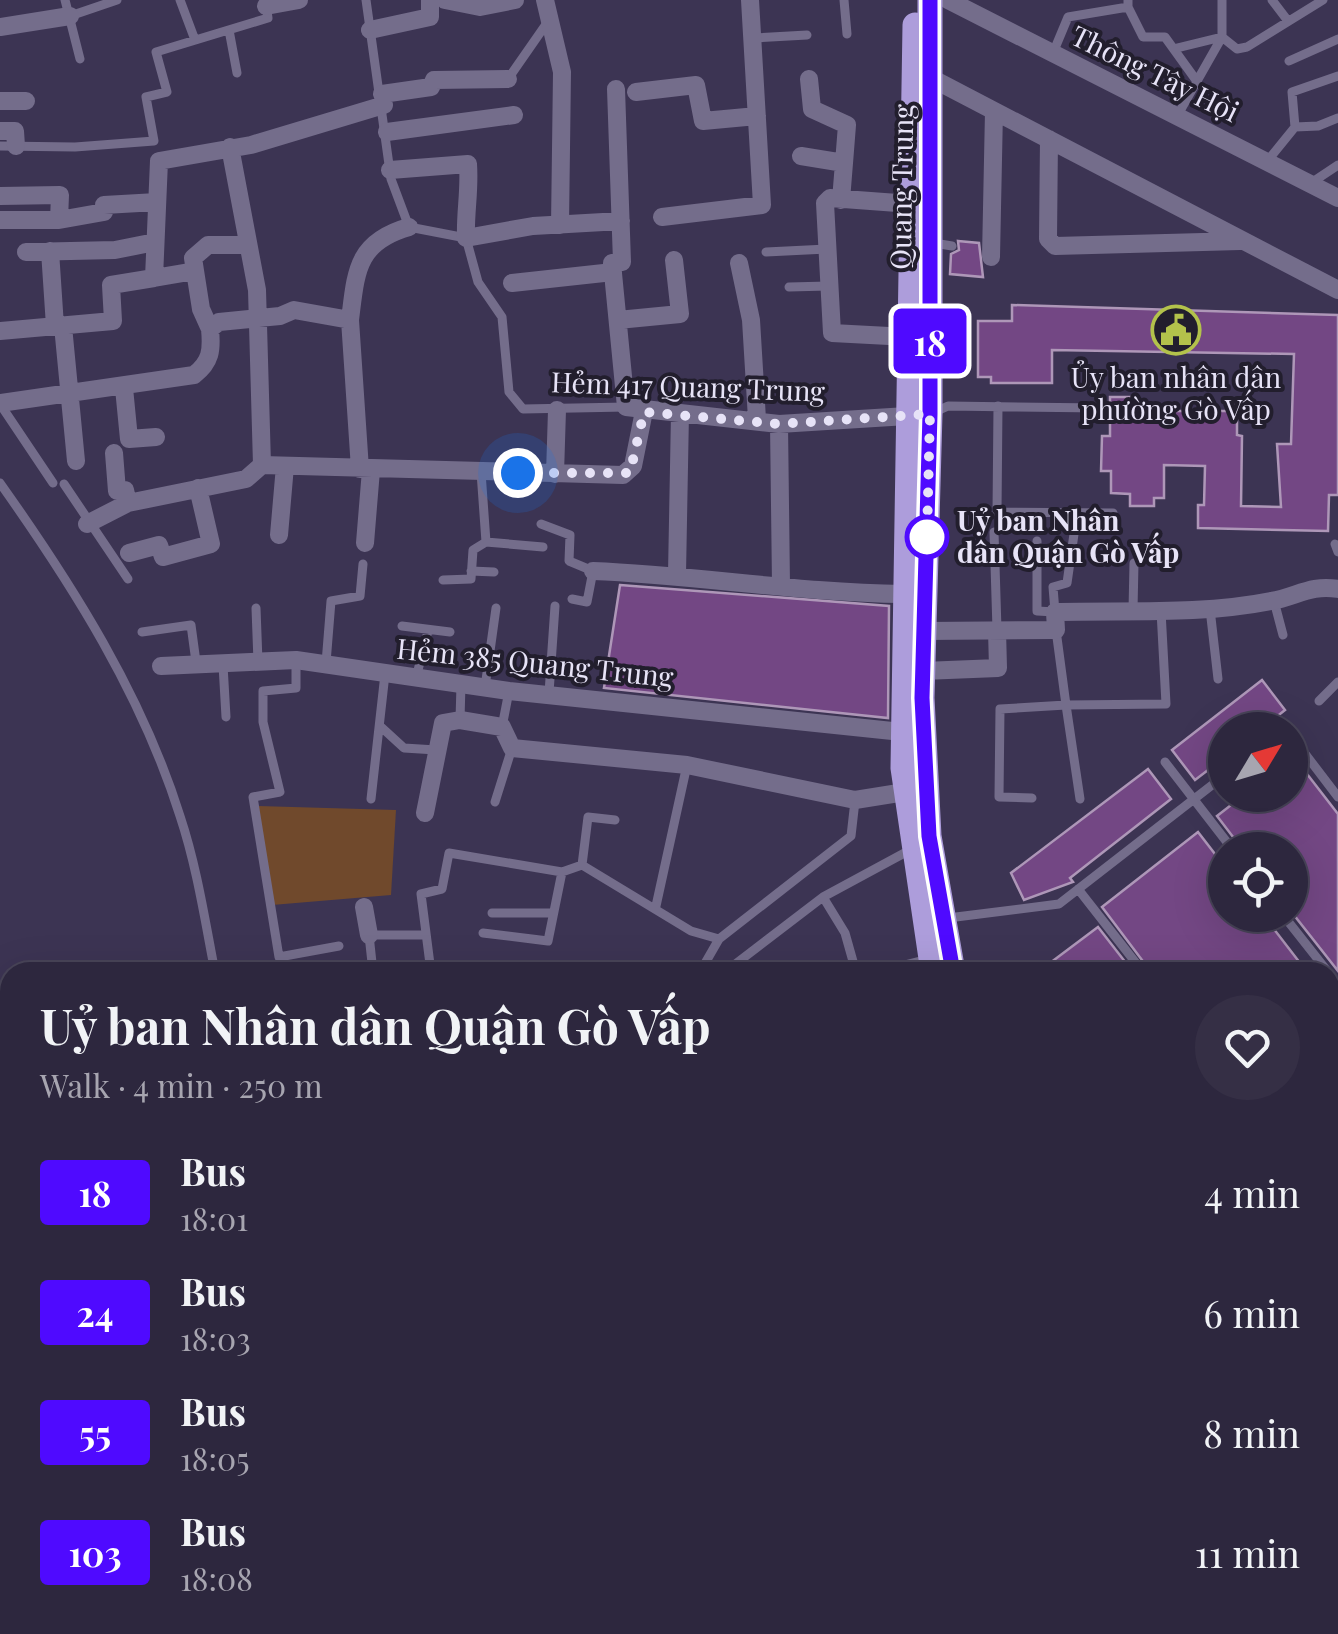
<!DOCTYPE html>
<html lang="en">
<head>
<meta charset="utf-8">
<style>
  body { margin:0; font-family:"Playfair Display",serif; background:#352f45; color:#f1f3f6; height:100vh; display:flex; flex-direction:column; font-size:38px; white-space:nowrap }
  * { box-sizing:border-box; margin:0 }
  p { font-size:32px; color:#a7a5b0 }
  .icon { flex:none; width:55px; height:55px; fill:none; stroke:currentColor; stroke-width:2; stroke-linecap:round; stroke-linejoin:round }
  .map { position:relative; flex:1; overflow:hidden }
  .details { position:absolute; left:0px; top:962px; width:1340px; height:672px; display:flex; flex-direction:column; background:#2d273e; border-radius:30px 30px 0 0; box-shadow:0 10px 40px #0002,0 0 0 2px #484458 }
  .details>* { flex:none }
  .badge { padding:0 20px; border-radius:8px; font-size:35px; line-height:65px }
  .needle { width:65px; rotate:52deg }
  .fabs { position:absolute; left:1208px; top:712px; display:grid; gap:20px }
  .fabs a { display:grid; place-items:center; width:100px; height:100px; border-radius:50%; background:#2d273e; box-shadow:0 10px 40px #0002,0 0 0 2px #484458; font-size:50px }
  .you { position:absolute; width:50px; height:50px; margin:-25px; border:8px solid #fff; border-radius:50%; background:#1a73e8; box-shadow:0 0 0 15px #1a73e833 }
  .map>.badge { position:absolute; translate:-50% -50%; box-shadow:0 0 0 5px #fff }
  .round { display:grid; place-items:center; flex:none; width:105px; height:105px; border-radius:52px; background:#352f45 }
  .head { display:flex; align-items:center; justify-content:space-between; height:170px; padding:0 40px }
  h1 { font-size:48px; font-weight:700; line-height:75px }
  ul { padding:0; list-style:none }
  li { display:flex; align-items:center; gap:30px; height:120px; padding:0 40px }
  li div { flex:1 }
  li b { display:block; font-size:38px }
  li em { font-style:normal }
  li .badge { min-width:110px; font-weight:700; text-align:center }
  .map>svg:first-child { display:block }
  .green { fill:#70492c }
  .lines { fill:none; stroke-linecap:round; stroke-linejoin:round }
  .stream { stroke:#4a6162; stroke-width:5 }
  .building { fill:#734784; stroke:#ae97b8; stroke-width:2.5 }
  .service { stroke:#746d8b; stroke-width:9 }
  .minor { stroke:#746d8b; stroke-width:18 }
  .primary { stroke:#ad9ddb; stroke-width:25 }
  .line-casing { stroke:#fff; stroke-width:22 }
  .line { stroke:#4f0aff; stroke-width:15 }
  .walk { stroke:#e7e3f7; stroke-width:10; stroke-dasharray:0 18 }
  .stop-dot { fill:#fff; stroke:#4f0aff; stroke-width:5 }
  .labels { text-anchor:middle; stroke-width:8; stroke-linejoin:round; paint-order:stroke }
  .street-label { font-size:28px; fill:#e7e3f7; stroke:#221e2d }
  .poi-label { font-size:28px; fill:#e7e3f7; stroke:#221e2d }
  .stop-label { font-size:28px; font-weight:bold; fill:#e7e3f7; stroke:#221e2d; text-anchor:start }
</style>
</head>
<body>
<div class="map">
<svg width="1338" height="1634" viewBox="0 0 1338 1634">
  <rect width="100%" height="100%" fill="#3c3453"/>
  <path class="green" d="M258,806L396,810L391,895L272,905Z"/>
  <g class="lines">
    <path class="stream" d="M0,1119L10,1125
      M0,1290L10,1306
      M198,1625L204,1634"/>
  </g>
  <path class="building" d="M958,241L979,243L983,277L950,274L951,254L959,250Z
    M1012,305L1338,315V495H1329L1328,531L1198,528V505H1204L1205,466L1164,465V498H1154V506H1130V494L1111,493V471H1101L1102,436H1110V397H1135V411H1237V435L1242,436L1241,506L1281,507L1277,444H1291L1294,354L1052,350V383H991V377H978V321H1012Z
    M620,585L889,606L888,718L604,688Z
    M1262,680L1285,710L1260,730H1225V757L1195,780L1172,750Z
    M1290,752L1338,814V971L1290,910V850H1243L1217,816L1244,795H1290Z
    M1148,769L1171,799L1070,878L1073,882L1024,900L1011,873Z
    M1198,832L1225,867V915H1263L1307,972H1151L1102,907Z
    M1098,927L1133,972H1038Z"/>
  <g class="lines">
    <path class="service" d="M65,0L80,59
      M180,0L195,40
      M366,0L391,179L409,227L466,238L478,282L502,317L509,392L523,409L626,407
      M844,0L847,34
      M1272,0L1288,21
      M1128,7L1143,37H1165L1196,80
      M70,16L117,0
      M229,30L237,73
      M754,38L807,35
      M1177,48L1222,37V0
      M1053,53L1068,17L1128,7V0
      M1289,61L1338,39
      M508,79L549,20
      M1176,118L1222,37L1237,49L1247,47L1323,0
      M1295,127L1292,92L1338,76
      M0,146L75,147L154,141L146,97L167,92L156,52L268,18L266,3
      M1269,159L1295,127L1318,126L1338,118
      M1311,183L1338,165
      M934,243L952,246
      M766,252L827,249
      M789,287L828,286
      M0,404L53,483
      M998,406L997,512L1113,513
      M935,412L948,406L1100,408
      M481,472L486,542L543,547
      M0,483C73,586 142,695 180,816C197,867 205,921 215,972
      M64,484L128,579
      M541,524L570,535L569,561L593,571L587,602L572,599
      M994,532L997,630
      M1037,541V611L1055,612L1053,587L1067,583L1074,534
      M1335,544L1338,552
      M471,571L494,572
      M443,580L471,579L473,550L486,542
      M1274,601L1283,635
      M256,608L258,662
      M1210,609L1218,679
      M1133,610L1134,563
      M402,626L450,632
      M142,632L191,625L196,662
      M296,660V688L263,691V722L280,792L253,797L279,957L339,946
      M326,663L331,601L360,596L363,564
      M223,665L226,717
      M416,678L428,631
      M485,687L496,608
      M549,693L555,606
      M1319,701L1338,682
      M460,720L461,684
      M380,726L404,748L436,750
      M502,727L509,691
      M1290,734L1338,797
      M1165,762L1233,850
      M1032,798L999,797L1000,709L1066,705L1056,630
      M371,799L385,674
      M1080,799L1066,705L1166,704L1161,611
      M495,802L512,748
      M582,865L588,817L615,820
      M1078,889L1143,972
      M823,897L845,933L856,972
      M656,906L687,765
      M492,913H551
      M1283,915L1328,972
      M948,918L1059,904L1225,775
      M483,933L548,941L562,872
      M373,972L369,935H426
      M431,972L421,894L442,889L449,853L562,872L582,865L691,931L719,939
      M700,972L719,939L851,836L855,801
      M725,972L823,897L910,850
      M877,972L928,959
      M1330,976L1338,986
      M1330,1165L1338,1159
      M1330,1190L1338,1183
      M1330,1318L1338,1328
      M1330,1477L1338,1485
      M585,1625L599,1634
      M1119,1625L1121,1634
      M668,1629L672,1625
      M622,1634L631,1625
      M989,1634L1004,1625
      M1148,1634L1160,1625"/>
    <path class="minor" d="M445,0L480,7L515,0
      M545,0L562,72L560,225
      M948,0L1338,198
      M266,6L299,0
      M0,27L70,16
      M370,30L430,17V0
      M809,79L812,109L847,125L844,163
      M933,79L1338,290
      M616,89L622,262L612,263L626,407L779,424L907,416
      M636,92L696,85L703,121L757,116
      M382,94L431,87L434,80L508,79
      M0,101H26
      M0,131H15L16,146
      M387,132L514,115
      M1049,139L1048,239L1055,246L1240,241
      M230,147L257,290L262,465
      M801,156L844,163L841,200
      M390,170L468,164C470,191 465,212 466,238L533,226L621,221
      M0,196L60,195L59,220
      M662,217L762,205L750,0
      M0,220H59L104,212V205L157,202
      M50,251L55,326
      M26,252L115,250L155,242
      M991,257L994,111
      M739,263L751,320L757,419
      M154,278L195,271
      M512,283L613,272
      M350,320L360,469
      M618,320L680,314L674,260
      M63,326L76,461
      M210,329L201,309L193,258L208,245H248
      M0,331L113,321L111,285L154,278L159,161L251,145L384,105
      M908,337L832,333L825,203L830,198L911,204
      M124,388L129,439L156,437
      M0,403L194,375C211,362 212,350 210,329L219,322L280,316L294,310L350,320C356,272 356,242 409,227
      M779,424L781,585
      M114,453L117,491L125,490L128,503
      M555,474L557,410
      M87,524L128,503L246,479L262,465L623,475L633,466L644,411
      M279,535L285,466
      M365,543L371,470
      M129,553L159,545L163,557L211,544L198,488
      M593,571C697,575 800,593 903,594
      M677,574L680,413
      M925,631L1056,630L1055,612C1126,610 1201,615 1271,601C1296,597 1311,584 1338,589
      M161,666L296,660L509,691L902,732
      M923,671L998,668L997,630
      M425,813L443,723L460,720L502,727L512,748L687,765L855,800L905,792
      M364,907L369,935
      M701,1625L712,1634
      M874,1625L878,1634
      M759,1634L787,1625"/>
    <path class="primary" d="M930,0V414L922,698L929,836L953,972
      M915,25L903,768L933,972
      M1075,1625L1078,1634
      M1094,1625L1097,1634"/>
  </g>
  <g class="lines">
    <g class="line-casing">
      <path id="line" d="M930,0V414L922,698L929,836L953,972"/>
    </g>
    <use href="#line" class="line"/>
    <path class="walk" d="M518,473H630L644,412L779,424L930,414L927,537"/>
  </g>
  <defs>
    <g id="civic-ring" transform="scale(2.5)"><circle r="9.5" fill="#221e2d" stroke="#b3c24b" stroke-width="1.5"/><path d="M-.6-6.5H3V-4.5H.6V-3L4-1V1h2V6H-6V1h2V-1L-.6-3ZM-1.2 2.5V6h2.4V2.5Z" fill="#b3c24b"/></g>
  </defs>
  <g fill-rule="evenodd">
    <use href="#civic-ring" x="1176" y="330"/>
  </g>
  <circle class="stop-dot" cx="927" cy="537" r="20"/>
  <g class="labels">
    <g class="street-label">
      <text transform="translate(1155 74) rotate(26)" y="10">Thông Tây Hội</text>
      <text transform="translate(902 187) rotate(-89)" y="10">Quang Trung</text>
      <text transform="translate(688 387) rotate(2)" y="10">Hẻm 417 Quang Trung</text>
      <text transform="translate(535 663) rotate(6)" y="10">Hẻm 385 Quang Trung</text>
    </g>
    <g class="poi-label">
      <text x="1176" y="388">Ủy ban nhân dân<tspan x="1176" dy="32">phường Gò Vấp</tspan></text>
    </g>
    <g class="stop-label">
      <text x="957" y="531">Uỷ ban Nhân<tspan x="957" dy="32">dân Quận Gò Vấp</tspan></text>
    </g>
  </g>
</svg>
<div class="fabs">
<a><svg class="needle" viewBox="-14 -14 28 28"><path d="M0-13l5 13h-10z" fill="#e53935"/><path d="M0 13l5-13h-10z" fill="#a7a5b0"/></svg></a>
<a><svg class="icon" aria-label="locate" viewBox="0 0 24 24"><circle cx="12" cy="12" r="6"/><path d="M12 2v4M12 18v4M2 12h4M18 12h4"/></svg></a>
</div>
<div class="you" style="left:518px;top:473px"></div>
<b class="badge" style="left:930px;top:341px;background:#4f0aff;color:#fff">18</b>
<section class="details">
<div class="head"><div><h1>Uỷ ban Nhân dân Quận Gò Vấp</h1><p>Walk · 4 min · 250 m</p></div><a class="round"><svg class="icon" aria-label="heart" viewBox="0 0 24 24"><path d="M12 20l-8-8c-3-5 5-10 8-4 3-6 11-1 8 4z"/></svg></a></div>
<ul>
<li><span class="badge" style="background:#4f0aff;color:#fff">18</span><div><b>Bus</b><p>18:01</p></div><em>4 min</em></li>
<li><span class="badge" style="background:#4f0aff;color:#fff">24</span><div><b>Bus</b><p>18:03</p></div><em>6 min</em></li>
<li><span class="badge" style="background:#4f0aff;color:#fff">55</span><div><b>Bus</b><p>18:05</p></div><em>8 min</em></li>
<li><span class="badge" style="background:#4f0aff;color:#fff">103</span><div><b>Bus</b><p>18:08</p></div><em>11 min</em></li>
</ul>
</section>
</div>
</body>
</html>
